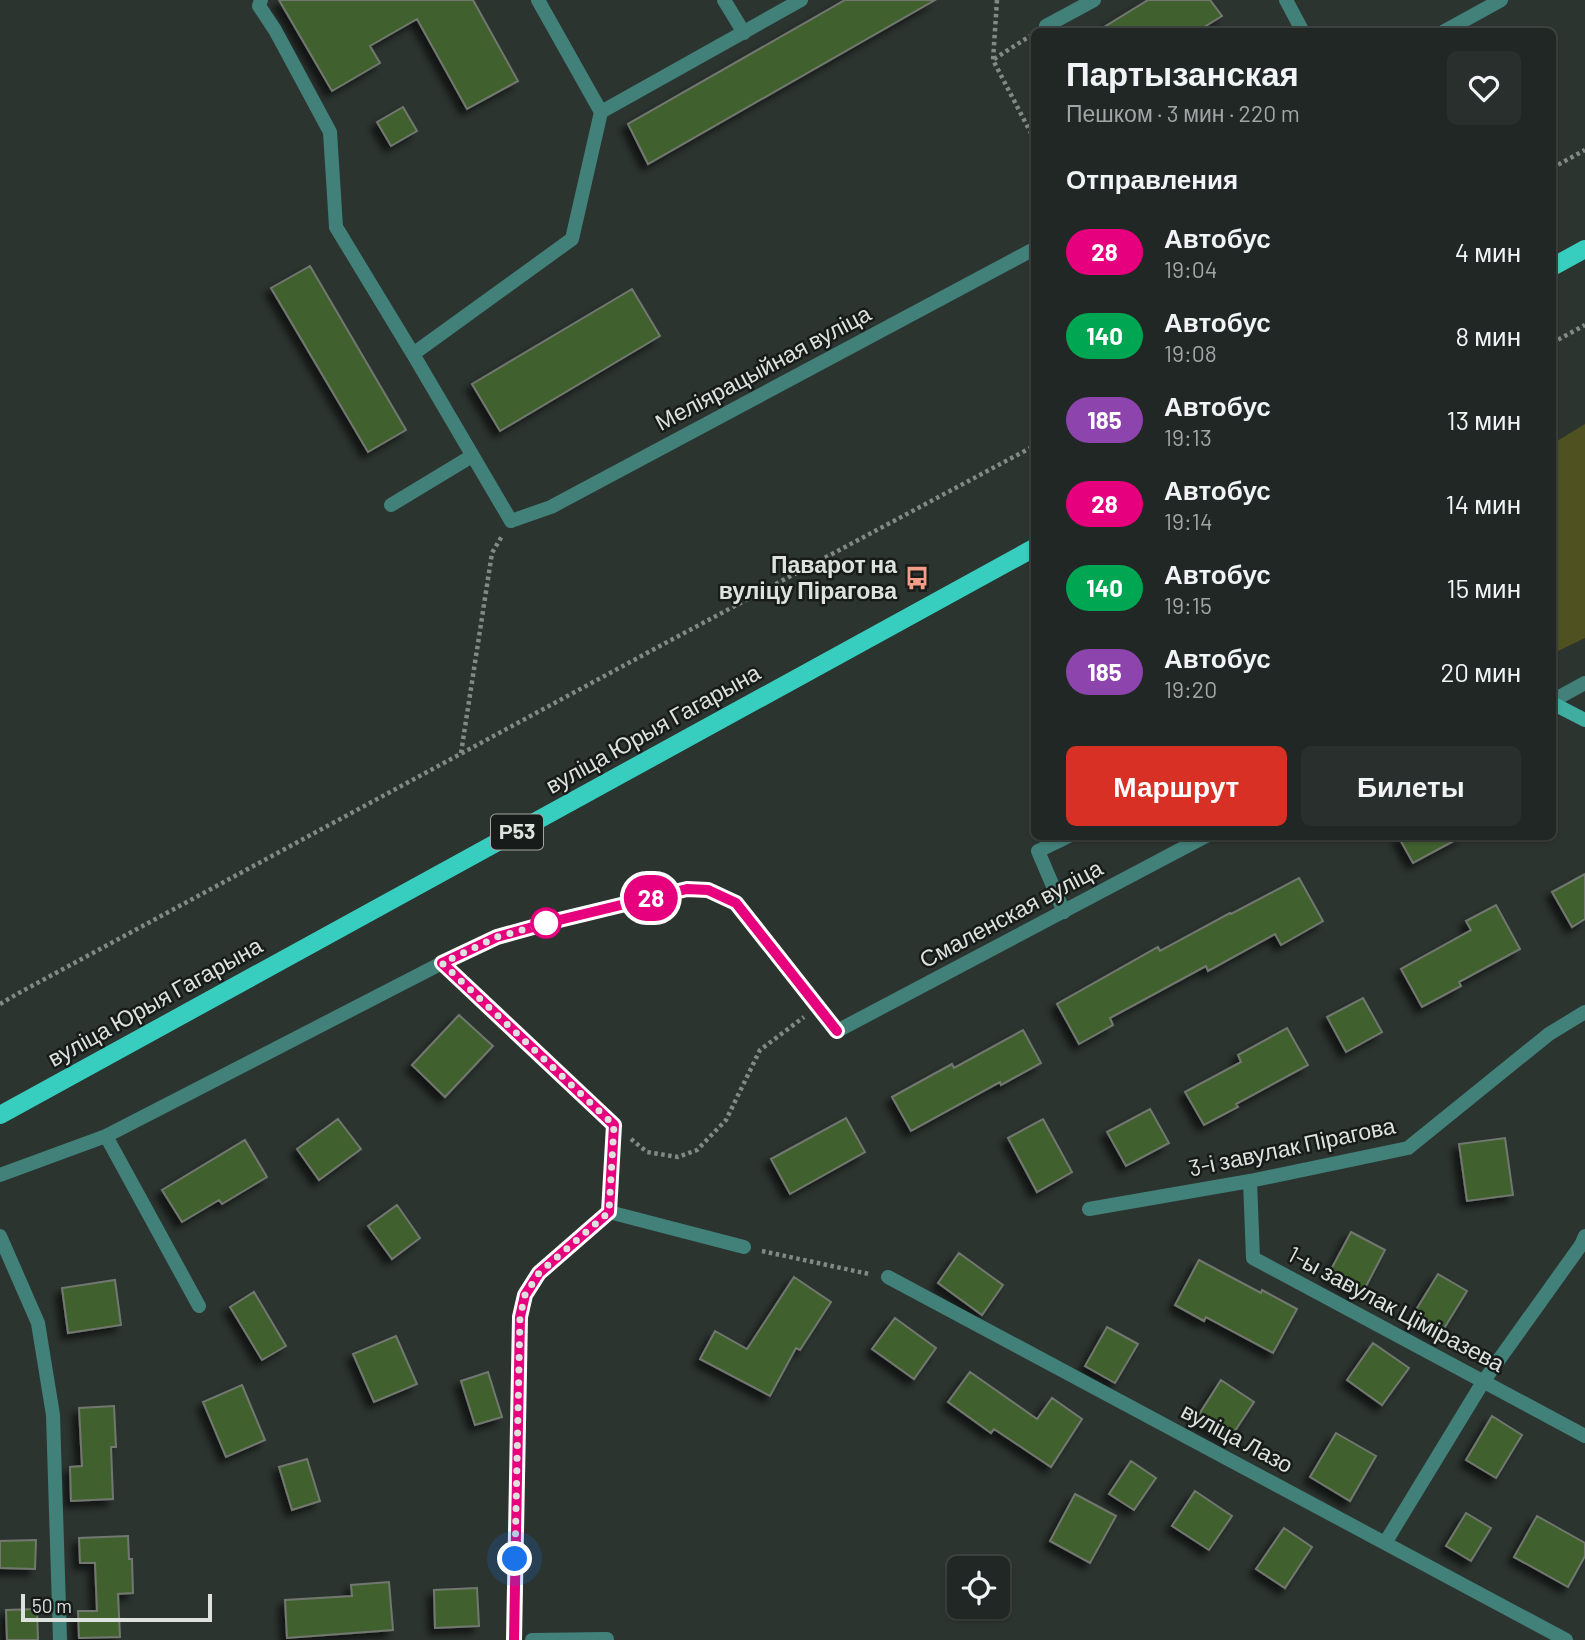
<!DOCTYPE html>
<html lang="ru">
<head>
<meta charset="utf-8">
<style>
  body { margin:0; font-family:Barlow,sans-serif; background:#292f2c; color:#f1f3f6; height:100vh; display:flex; flex-direction:column; font-size:26px; white-space:nowrap }
  * { box-sizing:border-box; margin:0 }
  p { font-size:23px; color:#a2a5a6 }
  .icon { flex:none; width:38px; height:38px; fill:none; stroke:currentColor; stroke-width:2; stroke-linecap:round; stroke-linejoin:round }
  .map { position:relative; flex:1; overflow:hidden }
  .sheet { position:absolute; left:1031px; top:28px; width:525px; height:812px; display:flex; flex-direction:column; background:#212724; border-radius:10px; box-shadow:0 2px 5px #0004,0 0 0 2px #3e4441 }
  .sheet>* { flex:none }
  .badge { padding:0 14px; border-radius:23px; font-size:24px; line-height:46px }
  .buttons { position:absolute; left:947px; top:1556px; display:grid; gap:14px }
  .buttons a { display:grid; place-items:center; width:63px; height:63px; border-radius:10px; background:#212724; box-shadow:0 2px 5px #0004,0 0 0 2px #3e4441; font-size:35px }
  .scale { position:absolute; left:21px; bottom:18px; width:191px; box-sizing:border-box; padding-left:7px; border:4px solid #dde2df; border-top:0; font-size:19px; line-height:24px; white-space:nowrap; color:#dde2df; -webkit-text-stroke:5px #171b19; paint-order:stroke }
  .you { position:absolute; width:35px; height:35px; margin:-18px; border:5px solid #fff; border-radius:50%; background:#1a73e8; box-shadow:0 0 0 10px #1a73e833 }
  .map>.badge { position:absolute; translate:-50% -50%; box-shadow:0 0 0 4px #fff }
  h2 { padding:0 35px; font-size:26px; line-height:63px }
  .round { display:grid; place-items:center; flex:none; width:74px; height:74px; border-radius:10px; background:#292f2c }
  .overview { display:flex; align-items:center; justify-content:space-between; height:119px; padding:0 35px }
  h1 { font-size:33px; font-weight:700; line-height:52px }
  .button { display:flex; gap:14px; margin-top:auto; padding:14px 35px }
  .button a { flex:1; height:80px; border-radius:10px; background:#d93025; color:#fff; font-size:28px; font-weight:700; line-height:80px; text-align:center }
  .button a+a { background:#292f2c; color:#f1f3f6 }
  ul { padding:0; list-style:none }
  li { display:flex; align-items:center; gap:21px; height:84px; padding:0 35px }
  li div { flex:1 }
  li b { display:block; font-size:26px }
  li em { font-style:normal }
  li .badge { min-width:77px; font-weight:700; text-align:center }
  .map>svg:first-child { display:block }
  .green { fill:#505120 }
  .building { fill:#40612e; stroke:#727870; stroke-width:2; filter:url(#shadow) }
  .lines { fill:none; stroke-linecap:round; stroke-linejoin:round }
  .path { stroke:#838986; stroke-width:4.5; stroke-dasharray:3.5 3.5; stroke-linecap:butt }
  .lane { stroke:#428179; stroke-width:14 }
  .street { stroke:#428179; stroke-width:14 }
  .secondary { stroke:#40ada1; stroke-width:14 }
  .primary { stroke:#37cec0; stroke-width:18 }
  .line-casing { stroke:#fff; stroke-width:16 }
  .line { stroke:#e6007e; stroke-width:10 }
  .walk { stroke:#dde2df; stroke-width:7; stroke-dasharray:0 12.6 }
  .stop-dot { fill:#fff; stroke:#e6007e; stroke-width:3.5 }
  .labels { text-anchor:middle; stroke-width:5; stroke-linejoin:round; paint-order:stroke }
  .shield { fill:#171b19; stroke:#a2a6a4; stroke-width:2 }
  .shield-label { font-size:21px; font-weight:bold; fill:#dde2df }
  .street-label { font-size:23px; fill:#dde2df; stroke:#171b19 }
  .poi-label { font-size:23px; font-weight:bold; fill:#dde2df; stroke:#171b19; text-anchor:end }
</style>
</head>
<body>
<div class="map">
<svg width="1585" height="1640" viewBox="0 0 1585 1640">
  <defs>
    <filter id="shadow"><feDropShadow dx="-6" dy="6" stdDeviation="3.5" flood-color="#0009"/></filter>
  </defs>
  <rect width="100%" height="100%" fill="#2c3430"/>
  <path class="green" d="M1585,424V638L1558,651L1552,644V444Z"/>
  <path class="building" d="M279,0H473L518,81L467,109L417,19L370,46L380,63L332,91Z
    M845,0H935L648,164L628,124Z
    M1148,0H1210L1222,16L1196,32H1096Z
    M403,107L417,131L391,146L377,122Z
    M310,266L406,430L368,452L271,288Z
    M632,289L660,336L500,431L472,384Z
    M1398,836H1463L1413,863Z
    M1585,874V919L1572,927L1552,892Z
    M1299,878L1323,921L1281,945L1275,934L1208,971L1206,966L1110,1018L1113,1025L1079,1044L1057,1004L1158,947L1160,951L1230,913L1231,914Z
    M1496,905L1520,949L1459,982L1461,986L1422,1007L1401,969L1471,930L1466,921Z
    M1363,998L1382,1032L1346,1052L1327,1017Z
    M459,1015L493,1046L445,1097L412,1065Z
    M1287,1028L1308,1065L1236,1104L1238,1107L1204,1125L1185,1092L1241,1062L1238,1055Z
    M1023,1030L1041,1063L1001,1085L1000,1082L911,1131L892,1097L952,1064L954,1068Z
    M1150,1109L1169,1143L1126,1166L1107,1132Z
    M846,1118L865,1152L790,1194L771,1159Z
    M338,1119L361,1149L319,1180L297,1149Z
    M1043,1119L1072,1172L1037,1192L1008,1138Z
    M1505,1138L1513,1195L1467,1201L1459,1144Z
    M245,1140L267,1177L222,1204L219,1200L182,1222L162,1190Z
    M397,1205L420,1238L392,1259L368,1226Z
    M1351,1232L1385,1250L1362,1294L1328,1275Z
    M959,1253L1003,1285L982,1315L938,1283Z
    M1199,1260L1261,1293L1262,1290L1297,1309L1273,1353L1206,1317L1204,1321L1175,1305Z
    M1438,1274L1467,1291L1440,1335L1411,1318Z
    M794,1277L831,1302L800,1350L796,1348L770,1396L700,1359L715,1331L747,1349Z
    M115,1280L121,1325L68,1333L62,1288Z
    M254,1292L286,1346L262,1360L230,1307Z
    M895,1318L936,1348L914,1379L872,1349Z
    M1107,1327L1138,1344L1115,1383L1085,1366Z
    M396,1336L417,1384L374,1402L353,1354Z
    M1373,1343L1409,1368L1382,1405L1347,1380Z
    M488,1372L502,1417L475,1425L461,1381Z
    M970,1372L1037,1419L1052,1398L1082,1419L1051,1467L994,1429L991,1433L948,1402Z
    M1221,1380L1254,1402L1229,1440L1196,1419Z
    M242,1385L265,1440L226,1457L203,1402Z
    M114,1406L116,1447H111L113,1499L71,1501L70,1467L82,1466L79,1408Z
    M1492,1416L1522,1435L1496,1478L1466,1460Z
    M1336,1433L1376,1456L1350,1501L1310,1477Z
    M307,1459L320,1501L292,1510L279,1467Z
    M1131,1461L1156,1478L1134,1510L1109,1494Z
    M1195,1491L1232,1516L1209,1550L1172,1526Z
    M1075,1494L1116,1516L1090,1563L1050,1541Z
    M1466,1513L1491,1528L1471,1561L1446,1546Z
    M1537,1516L1585,1543V1556L1568,1587L1514,1557Z
    M1284,1528L1312,1547L1285,1588L1256,1569Z
    M128,1536L129,1559H132L133,1593L118,1594L120,1637L79,1638L78,1611H97L95,1563H80L79,1538Z
    M36,1540L35,1569L0,1568V1541Z
    M389,1582L393,1630L287,1638L285,1600L352,1596L351,1585Z
    M477,1588L479,1626L435,1628L434,1590Z
    M37,1609L38,1640H7L6,1610Z"/>
  <g class="lines">
    <path class="path" d="M997,0L993,60L1034,139
      M994,59L1030,36
      M1552,168L1585,150
      M1552,343L1585,325
      M461,753L492,553L502,536
      M0,1004L17,994L658,647L1034,446
      M631,1139L647,1152L678,1157L697,1150L726,1120L760,1050L804,1017
      M762,1251L869,1274"/>
    <path class="lane" d="M261,0L259,6L275,30L330,132L336,227L413,354
      M724,0L744,33
      M1286,0L1303,32
      M1046,26L1094,0
      M601,112L801,0
      M391,505L472,456
      M511,521L413,354L572,239L601,112L538,0
      M1064,912L1038,851L1069,836
      M442,963L614,1125L609,1212L539,1273L525,1295L520,1317L514,1640
      M106,1136L199,1306
      M0,1175L106,1136L442,963L497,937L551,921L687,889L708,890L736,903L754,924L837,1031
      M609,1212L744,1247
      M532,1640L607,1639"/>
    <path class="street" d="M1443,32L1501,0
      M511,521L551,507L1034,249
      M1552,701L1585,683
      M837,1031L1206,836
      M1250,1181L1253,1258L1585,1436
      M1089,1209L1250,1181L1408,1148L1549,1034L1585,1012
      M0,1236L38,1323L53,1415L60,1640
      M888,1277L1566,1640
      M1385,1543L1483,1382L1581,1245L1585,1236"/>
    <path class="secondary" d="M1552,703L1585,720"/>
    <path class="primary" d="M1552,267L1585,249
      M0,1115L1034,548"/>
  </g>
  <g class="lines">
    <g class="line-casing">
      <path id="line" d="M514,1640L520,1317L525,1295L539,1273L609,1212L614,1125L442,963L497,937L551,922L687,889L708,890L736,903L837,1031"/>
    </g>
    <use href="#line" class="line"/>
    <path class="walk" d="M515,1559L520,1317L525,1295L539,1273L609,1212L614,1125L442,963L497,937L551,922L546,923"/>
  </g>
  <defs>
    <g id="bus-bare" transform="scale(1.89)"><path d="M-5-6H5V4H4V6H2V4H-2V6H-4V4H-5ZM-3.5-4V0h7V-4ZM-3.5 1.2v1.5H-2V1.2ZM2 1.2v1.5H3.5V1.2Z" fill="#f49e87" stroke="#171b19" stroke-width="2.5" paint-order="stroke"/></g>
  </defs>
  <g fill-rule="evenodd">
    <use href="#bus-bare" x="917" y="578"/>
  </g>
  <circle class="stop-dot" cx="546" cy="923" r="14"/>
  <g class="labels">
    <rect class="shield" x="491" y="814.5" width="52" height="35" rx="5"/>
    <g class="shield-label">
      <text x="517" y="839">Р53</text>
    </g>
    <g class="street-label">
      <text transform="translate(763 368) rotate(-28)" y="8">Меліярацыйная вуліца</text>
      <text transform="translate(653 729) rotate(-29)" y="8">вуліца Юрыя Гагарына</text>
      <text transform="translate(1011 914) rotate(-28)" y="8">Смаленская вуліца</text>
      <text transform="translate(155 1002) rotate(-29)" y="8">вуліца Юрыя Гагарына</text>
      <text transform="translate(1292 1147) rotate(-12)" y="8">3-і завулак Пірагова</text>
      <text transform="translate(1396 1309) rotate(28)" y="8">1-ы завулак Ціміразева</text>
      <text transform="translate(1237 1438) rotate(28)" y="8">вуліца Лазо</text>
    </g>
    <g class="poi-label">
      <text x="897" y="573">Паварот на<tspan x="897" dy="26">вуліцу Пірагова</tspan></text>
    </g>
  </g>
</svg>
<div class="buttons">
<a><svg class="icon" aria-label="locate" viewBox="0 0 24 24"><circle cx="12" cy="12" r="6"/><path d="M12 2v4M12 18v4M2 12h4M18 12h4"/></svg></a>
</div>
<div class="scale">50 m</div>
<div class="you" style="left:515px;top:1559px"></div>
<b class="badge" style="left:651px;top:898px;background:#e6007e;color:#fff">28</b>
<section class="sheet">
<div class="overview"><div><h1>Партызанская</h1><p>Пешком · 3 мин · 220 m</p></div><a class="round"><svg class="icon" aria-label="heart" viewBox="0 0 24 24"><path d="M12 20l-8-8c-3-5 5-10 8-4 3-6 11-1 8 4z"/></svg></a></div>
<h2>Отправления</h2>
<ul>
<li><span class="badge" style="background:#e6007e;color:#fff">28</span><div><b>Автобус</b><p>19:04</p></div><em>4 мин</em></li>
<li><span class="badge" style="background:#00a651;color:#fff">140</span><div><b>Автобус</b><p>19:08</p></div><em>8 мин</em></li>
<li><span class="badge" style="background:#8e44ad;color:#fff">185</span><div><b>Автобус</b><p>19:13</p></div><em>13 мин</em></li>
<li><span class="badge" style="background:#e6007e;color:#fff">28</span><div><b>Автобус</b><p>19:14</p></div><em>14 мин</em></li>
<li><span class="badge" style="background:#00a651;color:#fff">140</span><div><b>Автобус</b><p>19:15</p></div><em>15 мин</em></li>
<li><span class="badge" style="background:#8e44ad;color:#fff">185</span><div><b>Автобус</b><p>19:20</p></div><em>20 мин</em></li>
</ul>
<div class="button"><a>Маршрут</a><a>Билеты</a></div>
</section>
</div>
</body>
</html>
